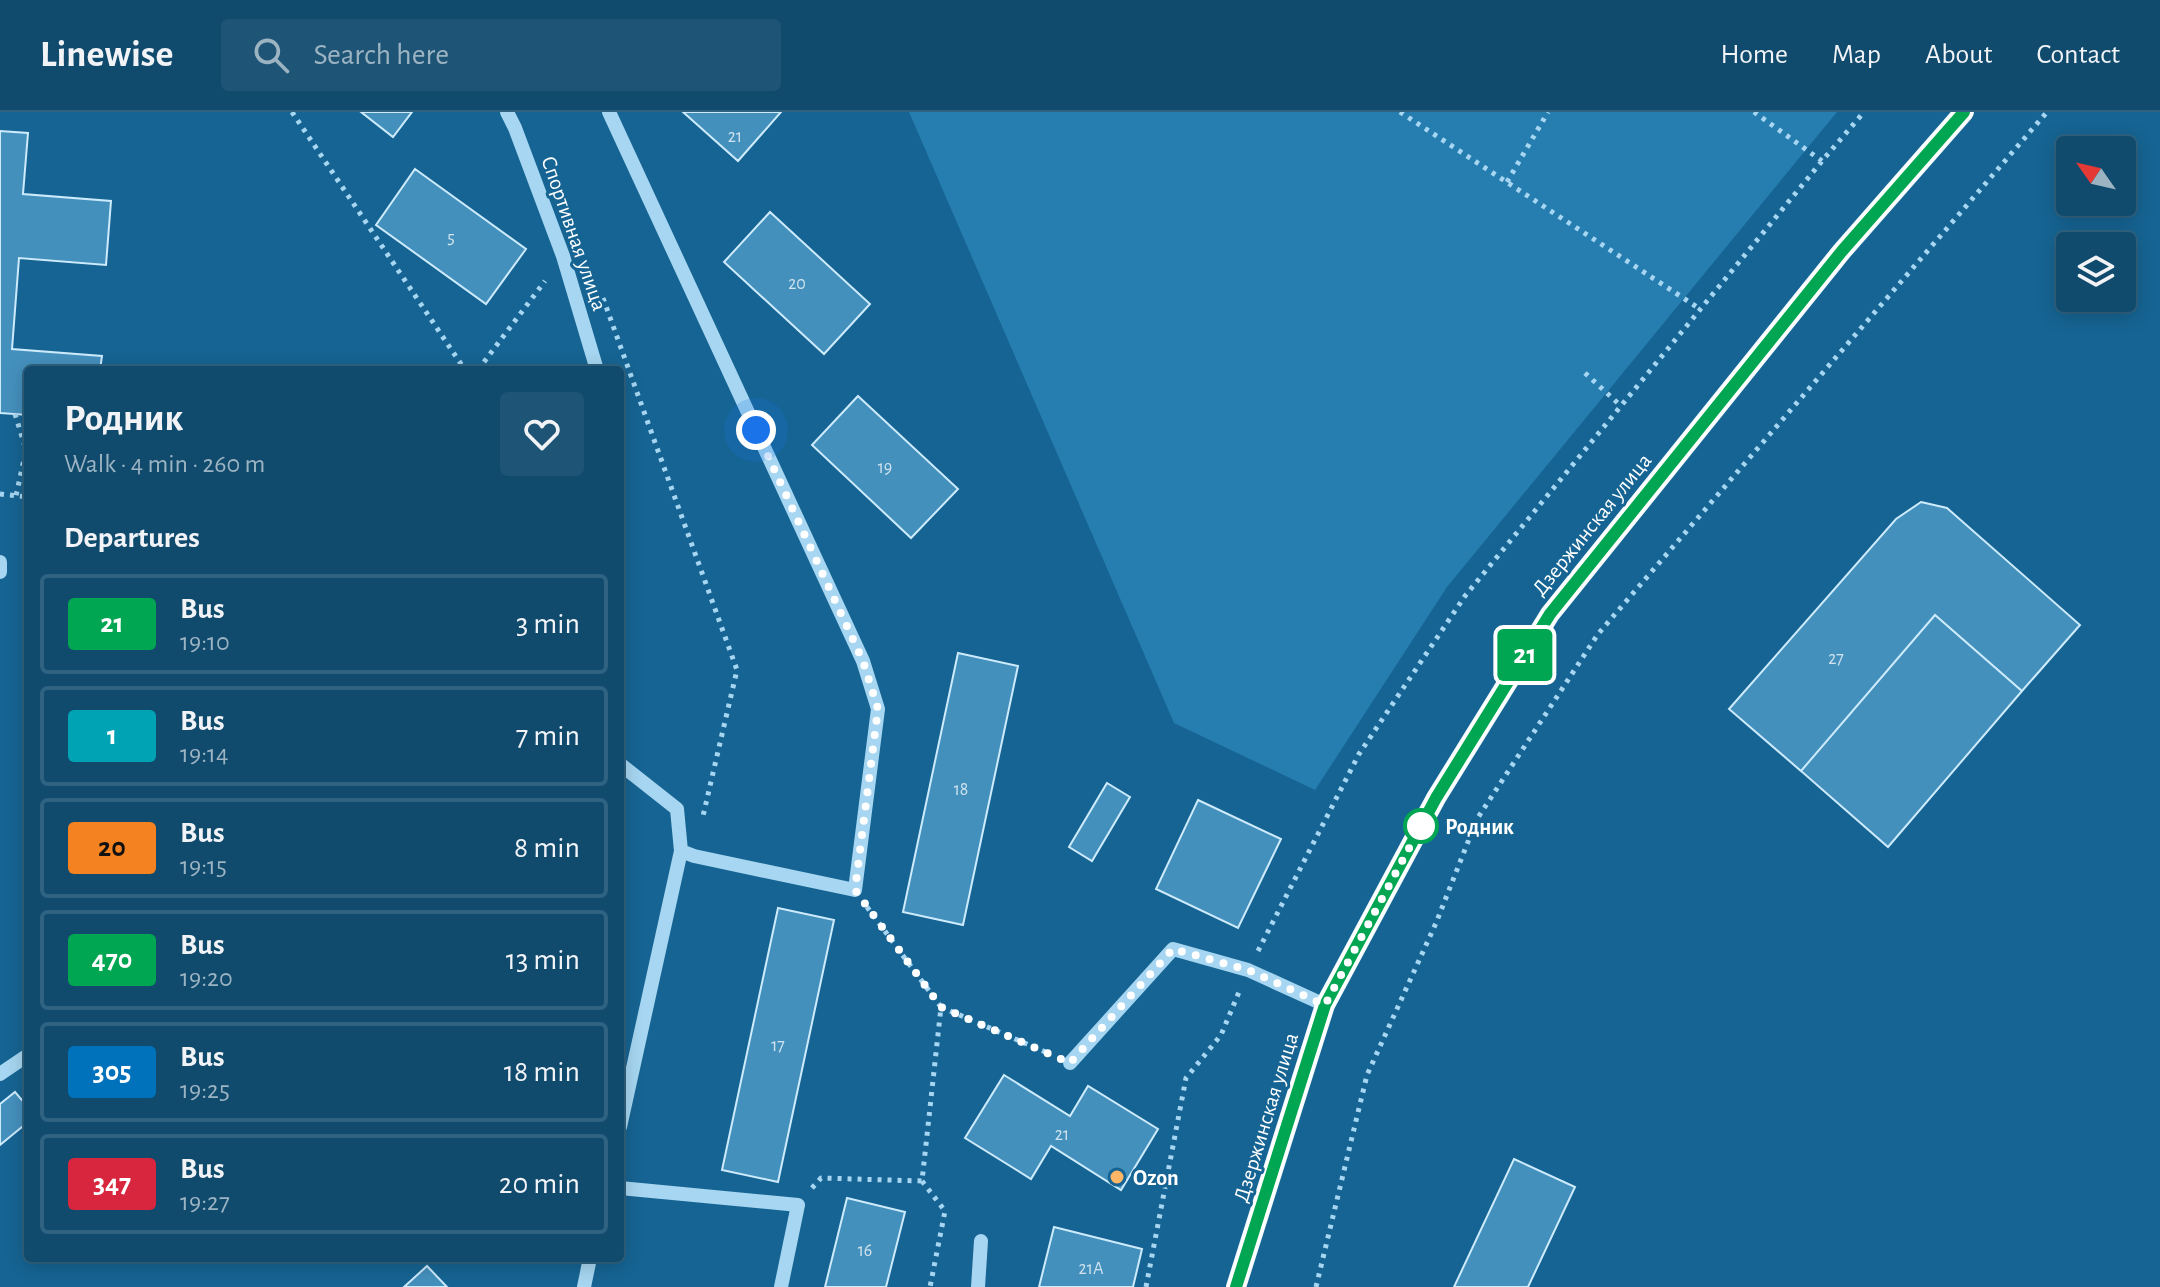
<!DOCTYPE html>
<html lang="en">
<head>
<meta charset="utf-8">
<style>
  body { margin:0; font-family:"Alegreya Sans",sans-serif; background:#1e5576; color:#f1f3f6; height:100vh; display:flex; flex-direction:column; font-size:30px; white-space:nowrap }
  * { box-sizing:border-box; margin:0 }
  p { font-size:26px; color:#9cb3c2 }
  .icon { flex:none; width:44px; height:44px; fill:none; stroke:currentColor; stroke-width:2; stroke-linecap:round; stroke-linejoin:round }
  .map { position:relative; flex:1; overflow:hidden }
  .sheet { position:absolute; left:24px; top:254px; width:600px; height:896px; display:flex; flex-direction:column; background:#104b6e; border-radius:8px; box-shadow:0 4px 20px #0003,0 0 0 2px #306381 }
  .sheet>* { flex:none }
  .badge { padding:0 16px; border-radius:6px; font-size:28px; line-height:52px }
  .needle { width:52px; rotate:304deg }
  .buttons { position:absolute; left:2056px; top:24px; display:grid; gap:16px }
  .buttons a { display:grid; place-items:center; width:80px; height:80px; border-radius:8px; background:#104b6e; box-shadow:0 4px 20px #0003,0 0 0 2px #306381; font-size:40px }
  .you { position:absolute; width:40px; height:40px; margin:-20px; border:6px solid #fff; border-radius:50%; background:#1a73e8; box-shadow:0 0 0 12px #1a73e833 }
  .map>.badge { position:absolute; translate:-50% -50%; box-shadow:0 0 0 4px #fff }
  h2 { padding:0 40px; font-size:30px; line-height:72px }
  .round { display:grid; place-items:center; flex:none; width:84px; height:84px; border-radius:8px; background:#1e5576 }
  .summary { display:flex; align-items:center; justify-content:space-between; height:136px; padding:0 40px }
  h1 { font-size:38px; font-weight:600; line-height:60px }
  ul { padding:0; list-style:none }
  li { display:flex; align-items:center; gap:24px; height:100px; margin:0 16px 12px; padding:0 24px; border:4px solid #306381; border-radius:8px }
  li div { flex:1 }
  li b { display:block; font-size:30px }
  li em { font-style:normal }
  li .badge { min-width:88px; font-weight:700; text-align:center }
  header { display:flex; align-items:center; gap:48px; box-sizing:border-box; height:112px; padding:0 40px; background:#104b6e; border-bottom:2px solid #306381 }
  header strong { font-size:38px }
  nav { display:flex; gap:44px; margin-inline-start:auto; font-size:28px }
  .search { width:560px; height:72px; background:#1e5576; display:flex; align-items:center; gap:20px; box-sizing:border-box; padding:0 28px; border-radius:8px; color:#9cb3c2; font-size:30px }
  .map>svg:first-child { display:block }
  .green { fill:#267eb0 }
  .building { fill:#4490bd; stroke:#cdebfc; stroke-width:2 }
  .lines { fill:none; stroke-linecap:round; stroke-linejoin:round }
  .path { stroke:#a6d6f1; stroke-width:5; stroke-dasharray:4 6; stroke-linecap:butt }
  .minor { stroke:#a6d6f1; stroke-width:14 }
  .major { stroke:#f0f9ff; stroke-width:20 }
  .line-casing { stroke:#fff; stroke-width:18 }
  .line { stroke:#00a651; stroke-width:12 }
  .walk { stroke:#fff; stroke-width:8; stroke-dasharray:0 14.4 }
  .stop-dot { fill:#fff; stroke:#00a651; stroke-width:4 }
  .poi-dot { fill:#ffb666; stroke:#166493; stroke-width:3 }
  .labels { text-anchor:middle; stroke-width:6; stroke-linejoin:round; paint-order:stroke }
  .number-label { font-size:18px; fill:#d0e3ee }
  .street-label { font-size:22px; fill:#fff; stroke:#166493 }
  .stop-label { font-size:22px; font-weight:bold; fill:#fff; stroke:#166493; text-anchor:start }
  .poi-label { font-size:22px; font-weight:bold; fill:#fff; stroke:#166493; text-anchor:start }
</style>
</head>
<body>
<header>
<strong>Linewise</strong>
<div class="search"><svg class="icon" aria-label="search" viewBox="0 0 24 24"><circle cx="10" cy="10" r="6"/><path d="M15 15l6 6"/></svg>Search here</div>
<nav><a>Home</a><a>Map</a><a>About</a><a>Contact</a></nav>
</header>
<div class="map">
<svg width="2160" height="1175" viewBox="0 0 2160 1175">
  <rect width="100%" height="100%" fill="#166493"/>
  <path class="green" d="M909,0H1837L1447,475L1315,678L1174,611Z"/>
  <path class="building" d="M361,0H412L393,25Z
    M683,0H781L738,49Z
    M0,19L28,21L23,82L111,89L106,153L19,146L12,237L102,244L100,258H28V303L0,301Z
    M415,57L526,137L486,192L376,113Z
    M770,100L870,192L824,242L724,150Z
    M858,284L958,377L911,426L812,333Z
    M1921,390L1947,396L2080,513L2022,579L1935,503L1801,659L1729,597L1896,407Z
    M1935,503L2022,579L1888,735L1801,659Z
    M958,541L1018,554L963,813L903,800Z
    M1107,671L1130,685L1092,749L1069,735Z
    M1198,688L1281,727L1238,816L1156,777Z
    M778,796L834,808L778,1070L722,1058Z
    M1004,963L1070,1004L1088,974L1158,1017L1121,1078L1051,1034L1031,1067L965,1026Z
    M15,980L28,995V1010L0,1033V992Z
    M1514,1047L1575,1075L1528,1175H1454Z
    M847,1086L905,1100L886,1175H825Z
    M1054,1115L1142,1137L1133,1175H1039Z
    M427,1154L447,1175H404Z"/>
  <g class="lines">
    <path class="path" d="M292,0L465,258
      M1400,0L1700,197
      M1754,0L1822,49
      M1507,70L1548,0
      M603,186L737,558L703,704
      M478,258L545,169
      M1585,261L1621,294
      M15,302L26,338L16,384
      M0,382L28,385
      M1258,839L1359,642L1465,484L1822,49L1864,0
      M941,895L1050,942
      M922,1069L945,1099L930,1175
      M812,1076L821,1066L922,1069L941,895L867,795
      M1146,1175L1186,966L1221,923L1239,880
      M1316,1175L1367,963L1436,811L1477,707L1598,522L2047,0"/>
    <path class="minor" d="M507,0L515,16L563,144L597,258
      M609,0L863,549L878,597L855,778L694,744L681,739
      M0,450V460
      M620,652L677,697L681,739L620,1015
      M1070,951L1173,837L1248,858L1325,893
      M0,962L28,943
      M620,1076L798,1093L781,1175
      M584,1175L590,1146
      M978,1175L981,1129"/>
    <path class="major" d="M1236,1175L1325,893L1436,686L1550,502L1842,139L1964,0"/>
  </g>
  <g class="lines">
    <g class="line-casing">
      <path id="line" d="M1236,1175L1325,893L1436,686L1550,502L1842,139L1964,0"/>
    </g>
    <use href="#line" class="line"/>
    <path class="walk" d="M756,318L863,549L878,597L855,778L941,895L1070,951L1173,837L1248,858L1325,893L1422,712L1421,714"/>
  </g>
  <circle class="stop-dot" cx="1421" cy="714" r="16"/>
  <circle class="poi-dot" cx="1117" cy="1065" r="8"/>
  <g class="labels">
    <g class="number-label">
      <text x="735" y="30">21</text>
      <text x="451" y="131">5</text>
      <text x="797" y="177">20</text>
      <text x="885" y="361">19</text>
      <text x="1836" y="552">27</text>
      <text x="961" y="683">18</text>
      <text x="778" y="939">17</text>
      <text x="1062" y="1028">21</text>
      <text x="865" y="1144">16</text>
      <text x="1091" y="1162">21А</text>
    </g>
    <g class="street-label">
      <text transform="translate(575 121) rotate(71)" y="8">Спортивная улица</text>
      <text transform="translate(1591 412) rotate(-51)" y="8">Дзержинская улица</text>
      <text transform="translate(1265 1005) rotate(-73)" y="8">Дзержинская улица</text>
    </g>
    <g class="stop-label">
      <text x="1445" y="722">Родник</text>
    </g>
    <g class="poi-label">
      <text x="1133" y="1073">Ozon</text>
    </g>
  </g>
</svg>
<div class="buttons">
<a><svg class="needle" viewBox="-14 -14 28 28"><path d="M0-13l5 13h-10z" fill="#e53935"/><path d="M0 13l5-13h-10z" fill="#9cb3c2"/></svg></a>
<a><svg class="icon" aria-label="layers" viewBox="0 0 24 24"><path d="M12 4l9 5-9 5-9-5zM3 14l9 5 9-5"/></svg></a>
</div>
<div class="you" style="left:756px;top:318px"></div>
<b class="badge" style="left:1525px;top:543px;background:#00a651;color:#fff">21</b>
<section class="sheet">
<div class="summary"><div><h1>Родник</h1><p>Walk · 4 min · 260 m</p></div><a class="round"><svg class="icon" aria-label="heart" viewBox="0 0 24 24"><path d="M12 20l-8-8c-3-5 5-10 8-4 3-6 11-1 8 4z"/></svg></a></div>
<h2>Departures</h2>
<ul>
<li><span class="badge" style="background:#00a651;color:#fff">21</span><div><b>Bus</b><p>19:10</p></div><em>3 min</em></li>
<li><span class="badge" style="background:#00a3b4;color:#fff">1</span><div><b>Bus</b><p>19:14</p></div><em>7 min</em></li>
<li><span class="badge" style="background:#f58220;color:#111">20</span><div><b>Bus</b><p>19:15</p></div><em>8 min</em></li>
<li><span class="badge" style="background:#00a651;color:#fff">470</span><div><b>Bus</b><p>19:20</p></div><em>13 min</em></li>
<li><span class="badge" style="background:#0072bc;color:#fff">305</span><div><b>Bus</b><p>19:25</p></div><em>18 min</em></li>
<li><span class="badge" style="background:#d7263d;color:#fff">347</span><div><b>Bus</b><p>19:27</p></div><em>20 min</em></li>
</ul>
</section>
</div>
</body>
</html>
